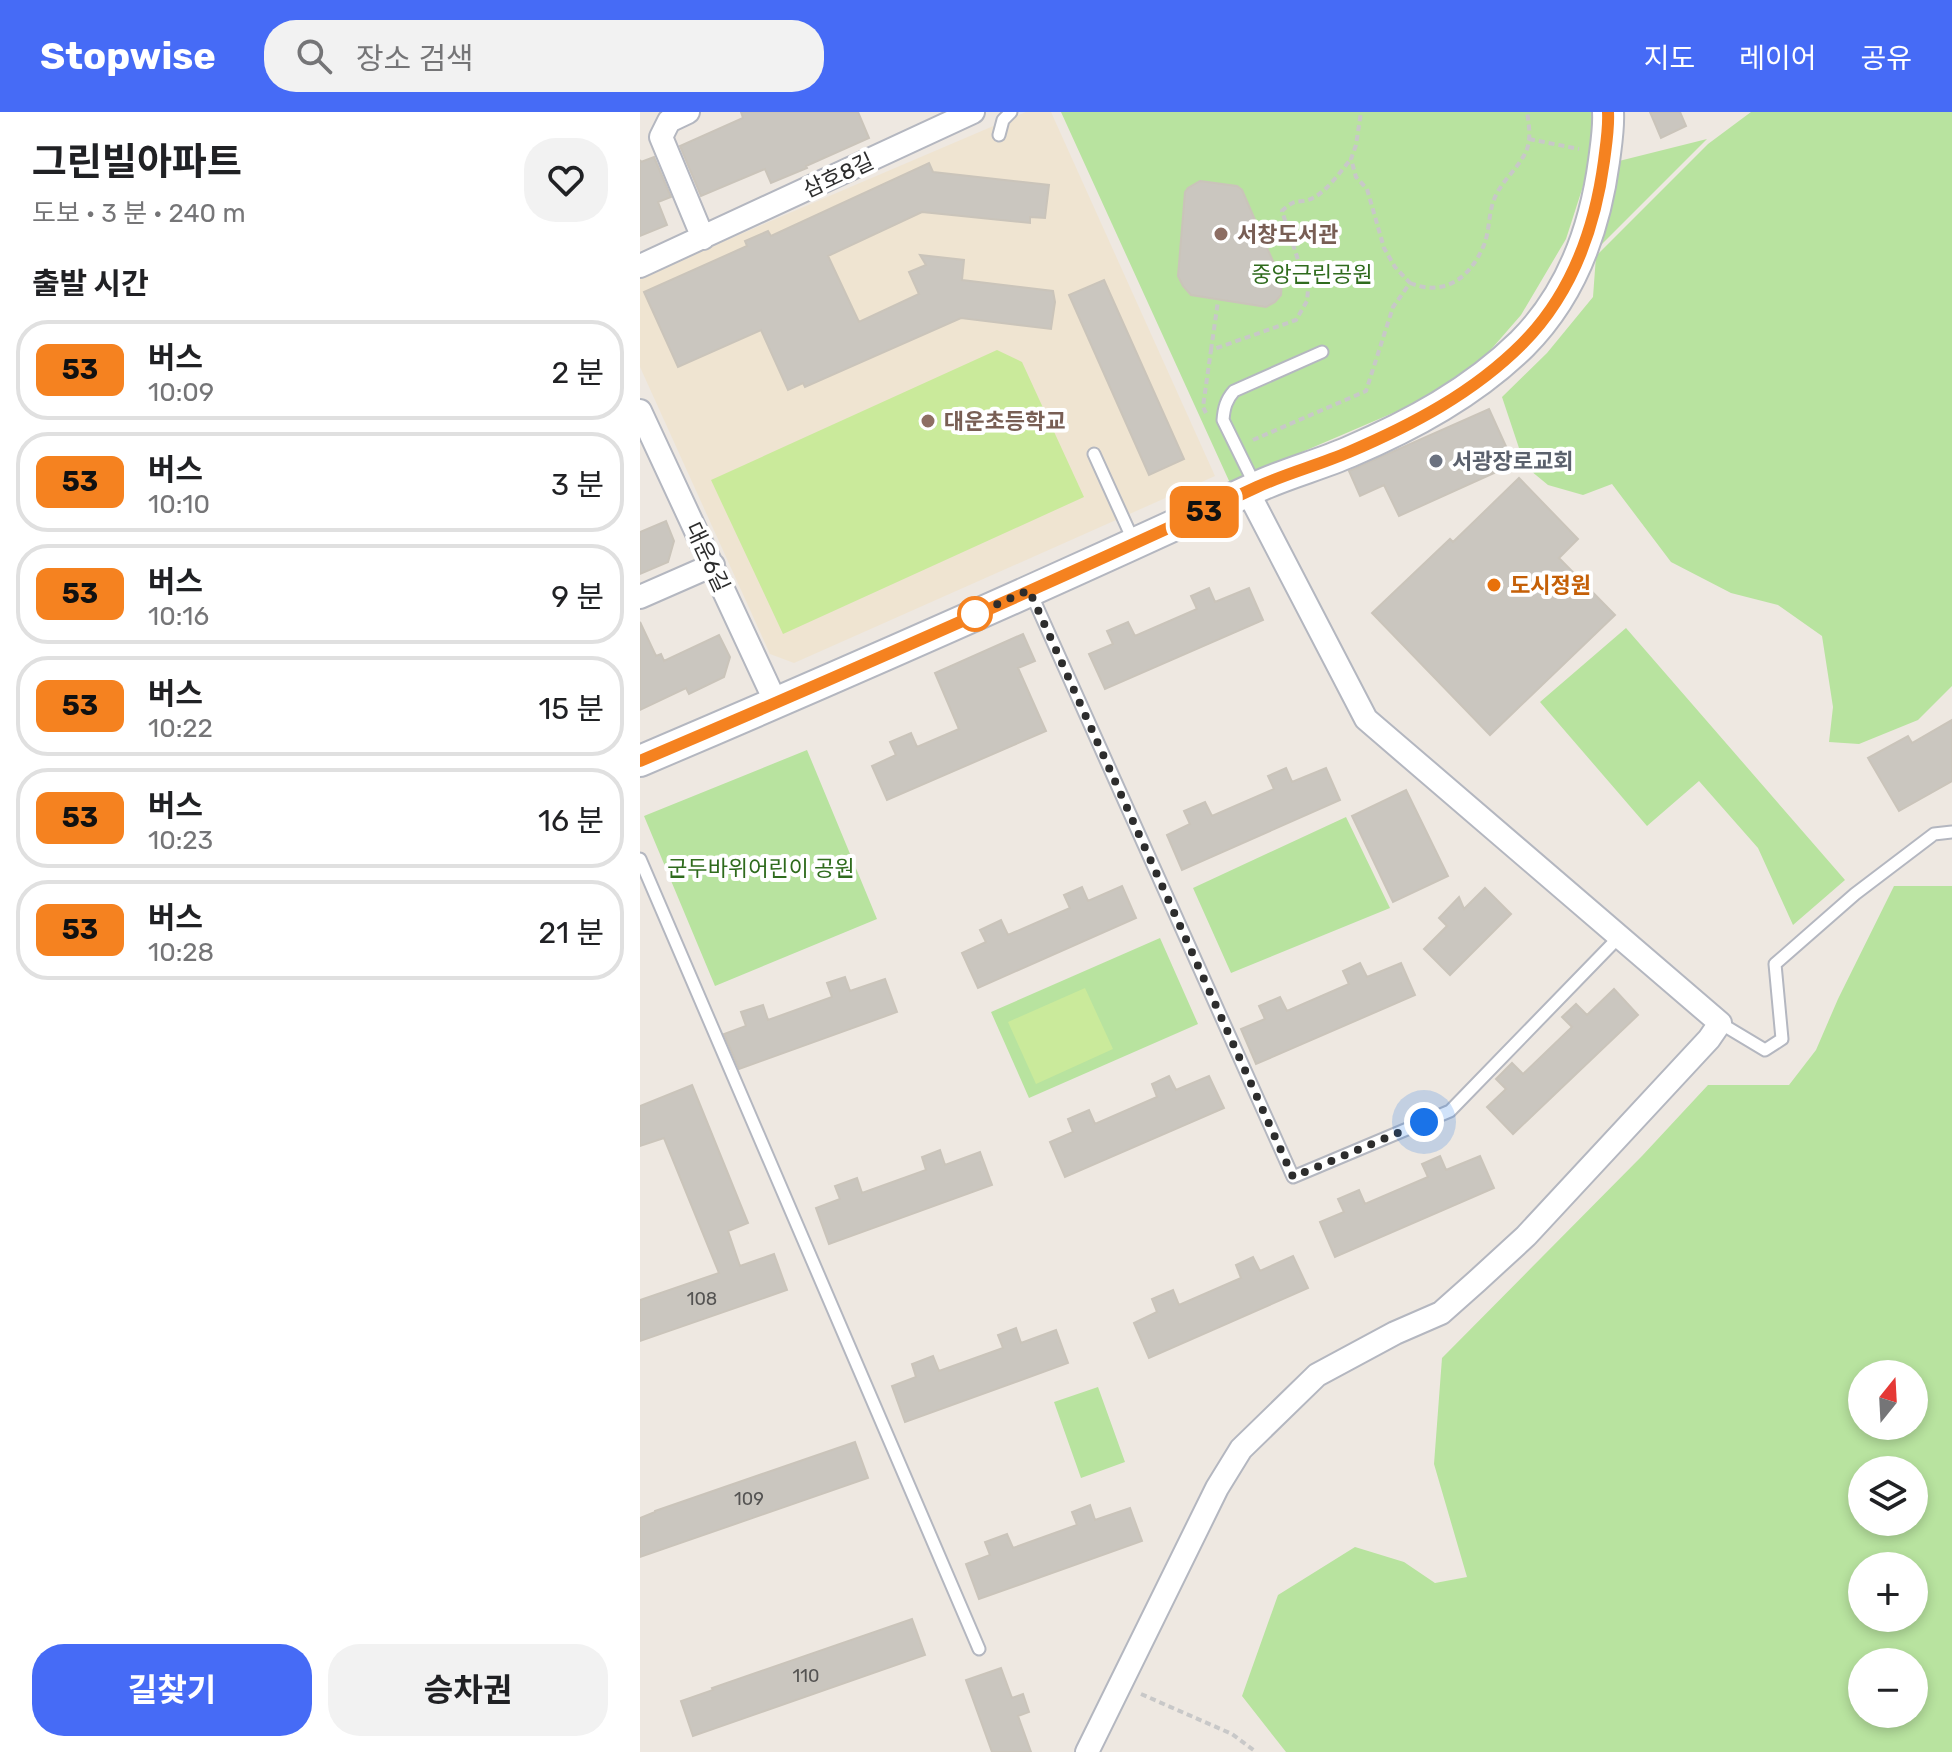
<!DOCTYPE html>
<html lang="ko">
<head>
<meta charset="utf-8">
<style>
  body { margin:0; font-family:Rubik,"Noto Sans KR",sans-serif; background:#f2f2f2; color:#202124; height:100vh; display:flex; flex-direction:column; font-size:30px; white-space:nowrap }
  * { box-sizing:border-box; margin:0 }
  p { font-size:26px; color:#757577 }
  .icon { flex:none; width:44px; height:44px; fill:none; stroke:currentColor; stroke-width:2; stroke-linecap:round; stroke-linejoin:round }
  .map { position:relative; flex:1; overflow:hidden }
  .sheet { display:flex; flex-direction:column; background:#fff; width:640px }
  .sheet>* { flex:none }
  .badge { padding:0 16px; border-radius:12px; font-size:28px; line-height:52px }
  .needle { width:52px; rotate:18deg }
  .tools { position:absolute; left:1208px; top:1248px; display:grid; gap:16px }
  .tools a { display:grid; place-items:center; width:80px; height:80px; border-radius:50%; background:#fff; box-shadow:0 4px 12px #0003; font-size:40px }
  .you { position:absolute; width:40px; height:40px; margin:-20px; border:6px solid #fff; border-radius:50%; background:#1a73e8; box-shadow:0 0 0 12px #1a73e833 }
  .map>.badge { position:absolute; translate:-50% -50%; box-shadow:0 0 0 4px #fff }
  h2 { padding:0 32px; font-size:30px; line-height:72px }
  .round { display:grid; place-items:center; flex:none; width:84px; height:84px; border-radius:32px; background:#f2f2f2 }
  .headline { display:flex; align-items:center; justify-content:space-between; height:136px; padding:0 32px }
  h1 { font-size:38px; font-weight:700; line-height:60px }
  .action { display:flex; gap:16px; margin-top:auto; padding:16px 32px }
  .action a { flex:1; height:92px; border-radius:32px; background:#466bf6; color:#fff; font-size:32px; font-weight:700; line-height:92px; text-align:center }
  .action a+a { background:#f2f2f2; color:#202124 }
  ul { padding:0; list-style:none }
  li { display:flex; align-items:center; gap:24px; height:100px; margin:0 16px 12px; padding:0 16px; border:4px solid #e0e0e0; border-radius:32px }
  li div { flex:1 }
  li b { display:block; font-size:30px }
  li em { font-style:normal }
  li .badge { min-width:88px; font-weight:700; text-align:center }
  header { display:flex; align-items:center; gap:48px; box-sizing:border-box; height:112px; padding:0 40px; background:#466bf6; color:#fff }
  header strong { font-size:38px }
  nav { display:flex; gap:44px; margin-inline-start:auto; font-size:28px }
  .search { width:560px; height:72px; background:#f2f2f2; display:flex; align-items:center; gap:20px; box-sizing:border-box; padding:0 28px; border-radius:32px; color:#757577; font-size:30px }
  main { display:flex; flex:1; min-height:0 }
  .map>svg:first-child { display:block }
  .education { fill:#efe4d1 }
  .green { fill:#b8e39f; fill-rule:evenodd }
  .pitch { fill:#caea9b }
  .building { fill:#cac6bf; stroke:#cac4ba; stroke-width:2 }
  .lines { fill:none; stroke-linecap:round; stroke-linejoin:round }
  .lane-casing { stroke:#b4b7c0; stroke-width:15 }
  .street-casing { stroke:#b4b7c0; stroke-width:26 }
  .secondary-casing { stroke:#b4b7c0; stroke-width:34 }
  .path { stroke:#c8c8c8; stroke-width:4; stroke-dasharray:6 4; stroke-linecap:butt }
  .lane { stroke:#fff; stroke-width:11 }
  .street { stroke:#fff; stroke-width:22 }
  .secondary { stroke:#fff; stroke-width:30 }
  .line-casing { stroke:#fff; stroke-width:18 }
  .line { stroke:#f58220; stroke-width:12 }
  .walk { stroke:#2d2d2d; stroke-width:8; stroke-dasharray:0 14.4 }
  .education-dot { fill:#8d6e63; stroke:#fff; stroke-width:3 }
  .worship-dot { fill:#6b7280; stroke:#fff; stroke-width:3 }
  .food-dot { fill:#e8710a; stroke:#fff; stroke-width:3 }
  .stop-dot { fill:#fff; stroke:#f58220; stroke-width:4 }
  .labels { text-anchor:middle; stroke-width:8; stroke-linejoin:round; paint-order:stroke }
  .number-label { font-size:18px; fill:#545352 }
  .street-label { font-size:22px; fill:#2d2d2d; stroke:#fff }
  .education-label { font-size:22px; font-weight:bold; fill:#785e54; stroke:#fff; text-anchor:start }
  .park-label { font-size:22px; fill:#2f6b1d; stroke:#fff }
  .worship-label { font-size:22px; font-weight:bold; fill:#5b616d; stroke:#fff; text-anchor:start }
  .food-label { font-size:22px; font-weight:bold; fill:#c56008; stroke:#fff; text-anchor:start }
</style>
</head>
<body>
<header>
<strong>Stopwise</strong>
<div class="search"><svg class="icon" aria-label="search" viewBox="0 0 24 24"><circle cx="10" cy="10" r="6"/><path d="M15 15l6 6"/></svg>장소 검색</div>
<nav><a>지도</a><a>레이어</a><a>공유</a></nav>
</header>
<main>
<section class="sheet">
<div class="headline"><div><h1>그린빌아파트</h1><p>도보 · 3 분 · 240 m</p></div><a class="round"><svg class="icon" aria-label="heart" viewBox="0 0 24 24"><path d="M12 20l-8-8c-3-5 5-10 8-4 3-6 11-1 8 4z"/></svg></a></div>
<h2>출발 시간</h2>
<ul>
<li><span class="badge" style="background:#f58220;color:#111">53</span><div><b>버스</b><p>10:09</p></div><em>2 분</em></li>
<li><span class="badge" style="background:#f58220;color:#111">53</span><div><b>버스</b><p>10:10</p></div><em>3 분</em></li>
<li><span class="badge" style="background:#f58220;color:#111">53</span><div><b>버스</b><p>10:16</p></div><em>9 분</em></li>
<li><span class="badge" style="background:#f58220;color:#111">53</span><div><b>버스</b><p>10:22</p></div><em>15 분</em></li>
<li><span class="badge" style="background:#f58220;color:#111">53</span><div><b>버스</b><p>10:23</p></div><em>16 분</em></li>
<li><span class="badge" style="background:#f58220;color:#111">53</span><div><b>버스</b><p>10:28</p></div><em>21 분</em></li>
</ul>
<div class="action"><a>길찾기</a><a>승차권</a></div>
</section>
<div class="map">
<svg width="1312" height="1640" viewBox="0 0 1312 1640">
  <rect width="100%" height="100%" fill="#eee8e1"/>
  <path class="education" d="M386,0H411L575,364L154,551L130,542L0,255V165Z"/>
  <path class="green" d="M421,0H953V10L945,68L926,127L881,203L841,249L774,292L590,371Z
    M1111,0H1312V574L1278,608L1219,632L1189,630L1193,595L1182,524L1138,493L1091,481L1031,450L972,372L943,383L908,373L885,354L862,285L907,241L953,185L956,144L1068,32Z
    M1067,27L954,140L975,50Z
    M986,516L1205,768L1153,813L1118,736L1059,669L1007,714L900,590Z
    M167,638L237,807L75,874L4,704Z
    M706,705L750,796L591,861L553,776Z
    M1254,774H1312V1640H646L602,1584L638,1483L715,1435L764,1450L795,1471L827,1465L794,1352L802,1246L1002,1044L1068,973H1149L1176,938L1198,887ZM1222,1262H1274V1314H1222ZM1222,1358H1274V1410H1222ZM1222,1454H1274V1506H1222ZM1222,1550H1274V1602H1222Z
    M520,826L558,912L389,986L351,900Z
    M458,1275L485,1350L441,1366L414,1290Z"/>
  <path class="pitch" d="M357,238L382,250L444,385L143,522L71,368Z
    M445,876L473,937L396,972L368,910Z"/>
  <path class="building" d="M101,0H218L229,26L166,54L167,56L131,71L125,57L61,84L40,34L103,6Z
    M1010,0H1040L1046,14L1021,26Z
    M14,45L31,85L18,90L27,113L0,124V48L1,50Z
    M289,51L293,60L409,73L405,106L390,105V111L282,100L188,144L219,210L279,182L269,160L286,153L280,143L324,148L322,168L413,179L415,190L411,217L321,206L165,275L163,271L148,278L121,218L38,255L4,180L107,134L105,129L128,119L131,124Z
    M560,69L597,74L602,78L642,170L641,183L635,190L626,195L551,183L543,174L538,164L545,80L548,76Z
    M464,168L544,347L509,363L429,183Z
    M849,297L874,352L759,404L744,373L720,384L709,359Z
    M879,366L938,427L919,446L975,503L850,623L732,501L810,427L813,430Z
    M26,409L34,429L28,450L0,462V420Z
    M569,476L575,490L609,476L623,508L465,577L449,542L473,532L467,519L488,510L495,524L557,497L551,484Z
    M0,510L16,544L21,542L24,549L79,523L90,545L84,565L49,582L46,576L0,598Z
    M383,522L395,549L378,556L406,619L247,688L232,654L256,643L250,630L271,621L277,635L319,617L295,561Z
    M1312,608V669L1259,699L1228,646L1268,624L1272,631Z
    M646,656L652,670L686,656L700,688L542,758L527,723L550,712L544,699L565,690L572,704L634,677L628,664Z
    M766,678L808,764L753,790L712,704Z
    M482,774L496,806L338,876L322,841L346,830L340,818L361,808L368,823L430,796L424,783L442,775L448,789Z
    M845,776L871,802L810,863L784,837L807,814L799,806L819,785L824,797Z
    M720,851L727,865L761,851L775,883L616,952L601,917L625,907L619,894L640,885L647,899L709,872L703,859Z
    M205,865L210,879L245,867L257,900L99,957L84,922L106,914L101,900L123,893L128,908L192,885L187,871Z
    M974,877L998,903L873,1022L847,995L866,977L856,967L872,951L883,962L932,915L922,905L936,892L947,903Z
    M529,964L536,978L569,964L584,996L425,1065L410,1030L433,1020L428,1007L449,998L455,1012L517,985L512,972Z
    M52,973L108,1111L88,1119L100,1154L134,1142L147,1178L0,1229V1188L79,1161L24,1026L0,1034V994Z
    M300,1038L305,1053L340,1040L352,1073L189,1132L176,1096L200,1087L195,1074L217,1066L222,1081L286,1058L282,1045Z
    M800,1044L806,1058L840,1044L854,1076L695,1145L680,1110L704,1100L698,1087L719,1078L725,1092L788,1065L782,1052Z
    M653,1144L668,1176L509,1246L494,1211L517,1200L512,1187L533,1178L539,1193L601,1166L596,1153L613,1145L620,1159Z
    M376,1216L381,1231L416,1218L428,1251L265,1310L252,1274L276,1265L272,1252L293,1244L299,1259L363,1236L358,1223Z
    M215,1330L228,1366L0,1445V1406L15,1400V1399Z
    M450,1393L455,1408L490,1396L502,1429L339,1487L326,1452L350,1443L345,1430L367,1422L373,1436L437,1413L432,1400Z
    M272,1507L285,1543L53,1624L41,1589L73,1578L72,1576Z
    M361,1556L372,1586L383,1582L389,1600L378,1604L391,1640H352L326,1568Z"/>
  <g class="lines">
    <g class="lane-casing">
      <path id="lane" d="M359,23L363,8L371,0
        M454,342L494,430
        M616,375L583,308C584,296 586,288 594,279L682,240
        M390,479L653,1065L810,999L979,825
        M0,747L339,1537
        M1080,911L1125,938L1142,927L1135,852L1215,782L1294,722L1312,720"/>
    </g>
    <g class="street-casing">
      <path id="street" d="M48,0L29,9L21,25L63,126
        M0,154L333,0
        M0,299L136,591
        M0,485L73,453
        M447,1640L577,1376L601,1337L677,1263L755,1221L801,1201L837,1169L886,1124L1069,927L1080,911L726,607L608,380"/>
    </g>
    <g class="secondary-casing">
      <path id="secondary" d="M0,649C207,561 413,470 617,375C647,361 679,353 709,340C772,313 833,280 882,232C931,183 955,116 964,49C966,33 969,16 968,0"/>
    </g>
    <path class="path" d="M889,27L939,37
      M770,171C805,185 830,166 844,133C850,118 848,101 855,85C863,67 880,55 887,37C891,26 889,12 887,0
      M571,238L578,189
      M566,301L563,295L571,238L656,208L667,189L668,178L642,99C657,84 659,93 673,86C687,79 701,59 711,47
      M613,328L726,279L753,195L770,171L755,155L744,136L727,77L716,65L711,47L716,33L721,0
      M501,1582L592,1622L616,1640"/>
    <use href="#lane" class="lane"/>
    <use href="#street" class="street"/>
    <use href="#secondary" class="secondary"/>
  </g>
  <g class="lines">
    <g class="line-casing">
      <path id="line" d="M0,649C207,561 413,470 617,375C647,361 679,353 709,340C772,313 833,281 882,232C931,183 955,116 964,49C966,33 969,16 968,0"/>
    </g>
    <use href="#line" class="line"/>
    <path class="walk" d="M335,502L333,503L389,478L653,1065L784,1010"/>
  </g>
  <g class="education-dot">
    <circle cx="581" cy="122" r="8"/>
    <circle cx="288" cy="309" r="8"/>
  </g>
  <circle class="worship-dot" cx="796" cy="349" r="8"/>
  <circle class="food-dot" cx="854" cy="473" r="8"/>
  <circle class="stop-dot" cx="335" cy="502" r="16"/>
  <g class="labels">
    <g class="number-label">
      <text x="62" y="1193">108</text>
      <text x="109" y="1393">109</text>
      <text x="166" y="1570">110</text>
    </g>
    <g class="street-label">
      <text transform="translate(198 63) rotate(-25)" y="8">삼호8길</text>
      <text transform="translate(68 445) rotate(65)" y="8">대운6길</text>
    </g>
    <g class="education-label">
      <text x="597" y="130">서창도서관</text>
      <text x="304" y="317">대운초등학교</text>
    </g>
    <g class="park-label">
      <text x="672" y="170">중앙근린공원</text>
      <text x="121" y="764">군두바위어린이 공원</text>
    </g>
    <g class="worship-label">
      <text x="812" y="357">서광장로교회</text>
    </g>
    <g class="food-label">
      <text x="870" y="481">도시정원</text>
    </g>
  </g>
</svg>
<div class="tools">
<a><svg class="needle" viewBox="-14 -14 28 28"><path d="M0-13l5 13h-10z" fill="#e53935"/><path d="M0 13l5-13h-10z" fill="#757577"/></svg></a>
<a><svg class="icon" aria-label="layers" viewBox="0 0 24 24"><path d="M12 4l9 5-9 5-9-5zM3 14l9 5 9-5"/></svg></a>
<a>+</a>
<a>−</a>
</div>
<div class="you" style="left:784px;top:1010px"></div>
<b class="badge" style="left:564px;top:400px;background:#f58220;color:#111">53</b>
</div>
</main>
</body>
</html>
